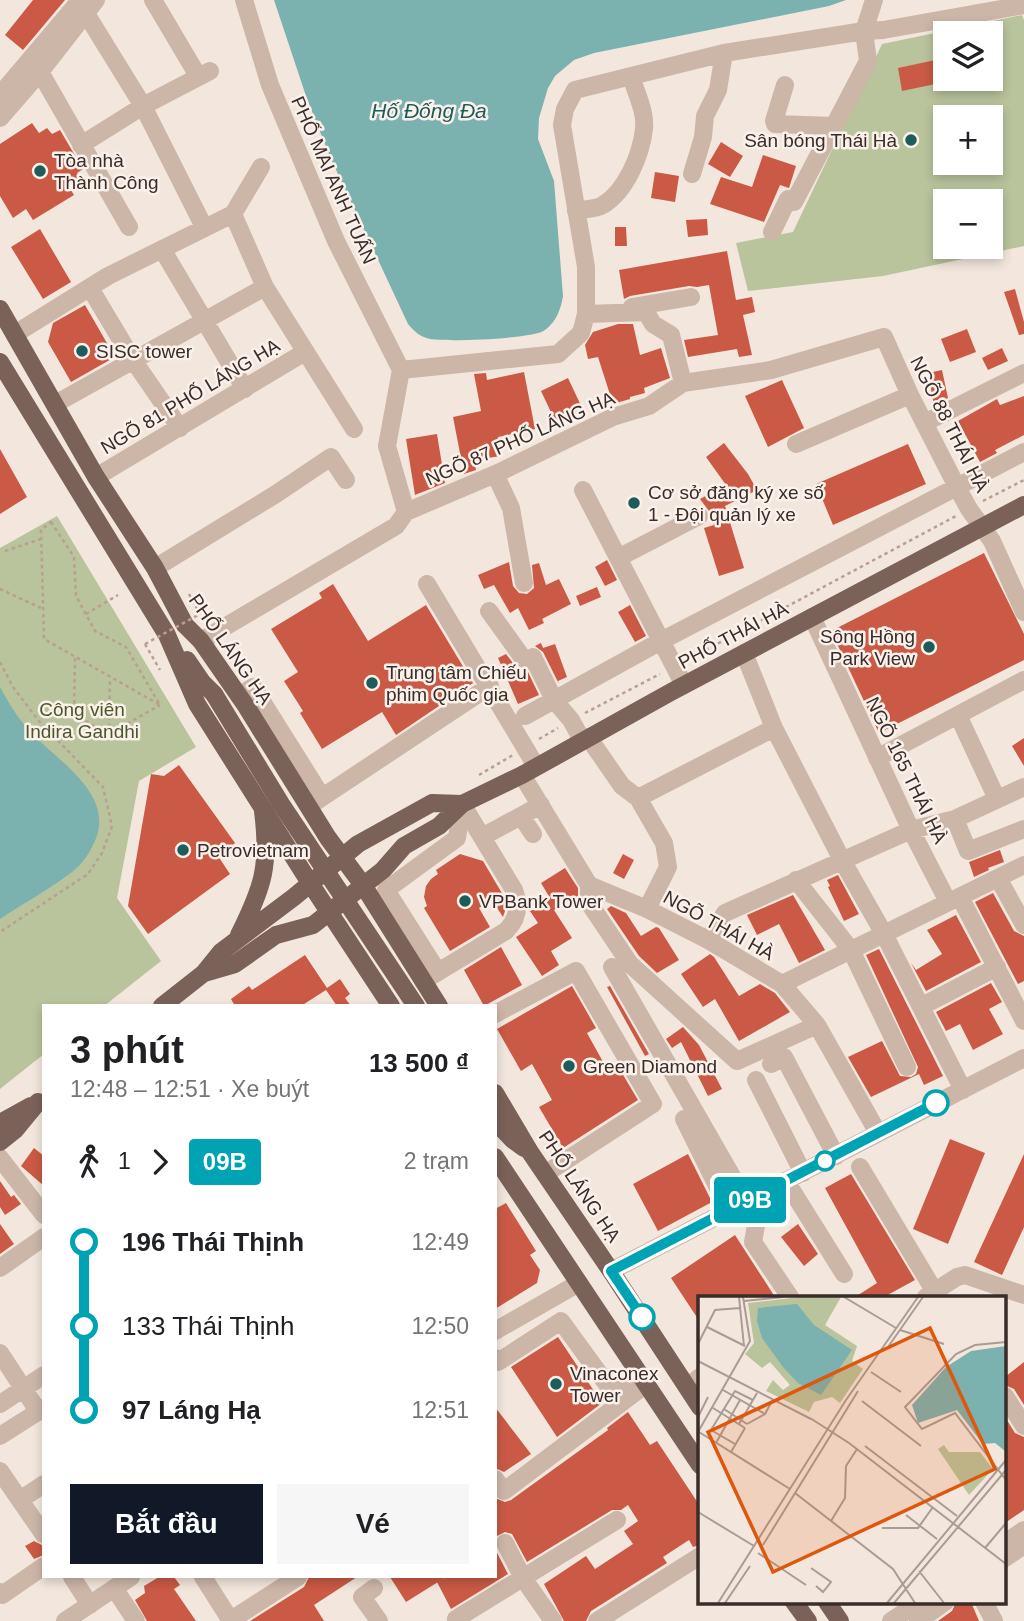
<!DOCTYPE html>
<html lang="vi">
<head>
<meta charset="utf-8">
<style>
  body { margin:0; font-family:Helvetica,sans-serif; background:#f6f6f6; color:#202124; height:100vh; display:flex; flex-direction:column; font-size:26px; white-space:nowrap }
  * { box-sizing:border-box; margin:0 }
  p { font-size:23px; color:#757577 }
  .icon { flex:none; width:38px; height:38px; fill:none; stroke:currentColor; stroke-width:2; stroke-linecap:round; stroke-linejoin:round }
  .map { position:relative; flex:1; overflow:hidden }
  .drawer { position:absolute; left:42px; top:1004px; width:455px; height:574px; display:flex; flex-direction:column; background:#fff; border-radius:0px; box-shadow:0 4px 10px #0003 }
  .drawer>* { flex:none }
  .badge { padding:0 14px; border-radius:5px; font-size:24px; line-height:46px }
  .fabs { position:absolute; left:933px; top:21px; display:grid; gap:14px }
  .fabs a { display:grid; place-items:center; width:70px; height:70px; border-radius:0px; background:#fff; box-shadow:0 4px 10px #0003; font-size:35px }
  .map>.badge { position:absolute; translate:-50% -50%; box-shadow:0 0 0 4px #fff }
  .legs { display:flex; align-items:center; gap:10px; height:77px; padding:0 28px; font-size:23px }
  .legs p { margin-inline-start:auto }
  .summary { display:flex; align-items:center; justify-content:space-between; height:119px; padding:0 28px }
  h1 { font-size:38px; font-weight:800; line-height:52px }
  .action { display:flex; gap:14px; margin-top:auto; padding:14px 28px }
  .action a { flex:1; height:80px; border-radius:0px; background:#111827; color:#fff; font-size:28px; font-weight:800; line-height:80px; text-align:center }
  .action a+a { background:#f6f6f6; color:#202124 }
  ul { padding:0 28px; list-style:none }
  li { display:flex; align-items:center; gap:24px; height:84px; font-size:26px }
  li i { display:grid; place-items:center; width:10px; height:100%; margin:0 9px; background:currentColor }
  li i::after { content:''; width:18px; height:18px; margin:-9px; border:5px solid; border-radius:50%; background:#fff }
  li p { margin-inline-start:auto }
  li:first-child i { background:linear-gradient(#0000 50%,currentColor 0) }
  li:last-child i { background:linear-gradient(currentColor 50%,#0000 0) }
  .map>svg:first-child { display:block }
  .green { fill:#b9c39c; fill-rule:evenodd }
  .water { fill:#7bb1af }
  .building { fill:#ca5a45 }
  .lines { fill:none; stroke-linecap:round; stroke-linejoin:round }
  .path { stroke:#b89f92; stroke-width:2.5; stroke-dasharray:3.5 3.5; stroke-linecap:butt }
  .minor { stroke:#ccb6a8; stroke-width:18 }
  .major { stroke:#7b6259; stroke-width:18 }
  .path-bridge { stroke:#b89f92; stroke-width:2.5; stroke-dasharray:3.5 3.5; stroke-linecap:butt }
  .major-bridge { stroke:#7b6259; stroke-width:18 }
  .line-1-casing { stroke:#fff; stroke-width:16 }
  .line-1 { stroke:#00a3b4; stroke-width:10 }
  .poi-dot { fill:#1c5c5b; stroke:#faf1ea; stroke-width:2.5 }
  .stop-1-dot { fill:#fff; stroke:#00a3b4; stroke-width:3.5 }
  .labels { text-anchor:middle; stroke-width:5; stroke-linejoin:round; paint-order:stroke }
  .poi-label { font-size:19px; fill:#392c29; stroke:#faf1ea; text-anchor:start }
  .street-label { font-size:19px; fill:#392c29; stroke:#faf1ea }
  .park-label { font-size:19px; fill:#4b582b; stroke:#faf1ea }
  .water-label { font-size:21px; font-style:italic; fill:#1c5c5b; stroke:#faf1ea }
  .inset-road { fill:none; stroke:#a99c95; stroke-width:2 }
  .view { fill:#df570d; fill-opacity:0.15; stroke:#df570d; stroke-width:3.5 }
  .inset-edge { fill:none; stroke:#392c29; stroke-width:3.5 }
</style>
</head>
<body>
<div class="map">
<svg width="1024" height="1621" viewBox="0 0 1024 1621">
  <rect width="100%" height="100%" fill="#f3e7dd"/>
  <path class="green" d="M1022,15L1024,20V246L883,276L748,291L736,243L793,232L882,44ZM945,33H990V79H945ZM945,117H990V163H945ZM945,201H990V247H945Z
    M57,516L196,747L139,781L117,898L161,961L104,1006H44V1054L0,1089V548Z"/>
  <path class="water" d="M274,0H846L829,6L594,53L574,60L555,76L548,88L539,118L538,139L554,181L563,296C561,309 556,322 545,330C534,339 447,342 430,339C420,337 414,331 408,324L331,159L307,99Z
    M0,687C7,700 16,715 26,727C53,759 118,793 94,843C89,854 82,864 72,872C50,889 24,903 0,919Z"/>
  <path class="building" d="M33,0H65L23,50L5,35Z
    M945,58V82L902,91L898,68Z
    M32,123L39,133L47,128L52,134L60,130L83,169L77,173L81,178L68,185L74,195L33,220L26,209L13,218L0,196V144Z
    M721,142L743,156L730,177L708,164Z
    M763,155L796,166L789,188L780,185L764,222L710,204L721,177L752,187Z
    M655,172L679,176L675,202L651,198Z
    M707,219L708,235L688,237L686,220Z
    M615,227H626L627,246H615Z
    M40,229L71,282L43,299L11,247Z
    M727,251L736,300L752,297L755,312L743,315L752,355L739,357L737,349L688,357L684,340L718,335L709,285L697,287L689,286L630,296L624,299L619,270Z
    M1015,289L1024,322V334L1019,335L1004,292Z
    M85,305L115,357L71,382L48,342L53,323Z
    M618,324H633L640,355L661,348L670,378L644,388L645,393L630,397V399L613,404L598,357L588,359L585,345L593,332Z
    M967,329L976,352L950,362L941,339Z
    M1002,348L1008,361L988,370L982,358Z
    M942,370L948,398L934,405L928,373Z
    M524,372L535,429L498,437L501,456L474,460L476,470L464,474L453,417L481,411L474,374L486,373L487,380Z
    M568,378L584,412L557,425L541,391Z
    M782,380L804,428L768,447L745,396Z
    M1024,396V435L995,450L997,453L980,462L958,421L997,399L1000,405Z
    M437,434L445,483L415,495L406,439Z
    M724,443L748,474L757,490L725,506L744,568L719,576L704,528L714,525L709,511L700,499L726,485L706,457Z
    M908,444L926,484L833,525L816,484Z
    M0,449L27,497L0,514Z
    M984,553L1024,634V660L879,733L831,631Z
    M607,560L617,580L605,586L595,567Z
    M509,562L513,586L519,593L527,594L534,588L532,565L539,563L546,585L559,579L571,604L542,619L544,623L529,630L518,608L510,613L494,585L484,589L478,575Z
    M333,584L368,641L426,605L473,683L396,735L382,712L322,749L300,713L303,711L284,681L298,672L271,629L322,598L319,593Z
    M597,587L601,597L580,606L576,596Z
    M630,605L646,636L635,642L618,612Z
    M541,643L543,648L555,644L567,677L558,681L559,684L543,652L535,646Z
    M506,654L519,671L528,672L539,695L518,704L498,658Z
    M1024,738V766L1012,746Z
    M179,765L235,843L218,856L230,874L148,934L128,906L151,774L164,776Z
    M1000,850L1004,862L988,868L989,870L974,877L969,862Z
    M460,854L483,861L503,895L505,911L503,917L492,900L479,908L490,927L450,951L424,908L427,906L424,897L426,886L431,879L438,874L436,870Z
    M623,854L634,860L624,879L613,873Z
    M565,868L578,888V896L554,910L572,938L551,951L559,965L542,976L516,937L538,923L530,911L550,898L541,883Z
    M838,875L859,914L844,921L828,887L830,886L827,880Z
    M993,893L1014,931L1024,936V981L1018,984L975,902Z
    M793,895L825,950L799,963L779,924L757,935L747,915Z
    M611,906L626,913L641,936L656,927L659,928L679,960L657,973L639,956L607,909Z
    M956,915L981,962L926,991L911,963L916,970L942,954L927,930Z
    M501,947L522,985L484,1006L464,970Z
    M879,949L943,1076L924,1085L919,1074L871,1097L848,1057L882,1041L900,1076L911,1077L916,1074L918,1067L866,955Z
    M710,954L714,957L739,996L760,984L775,993L790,1012L739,1041L715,999L703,1007L681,974Z
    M305,955L327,988L340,979L350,994L345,998L351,1006H337L326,990L301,1006H235L231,999L249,986L252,990Z
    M991,983L1002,1002L989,1009L1003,1034L973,1050L960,1024L946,1031L936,1012Z
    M572,986L596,1028L587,1033L607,1069L616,1063L638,1100L563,1148L539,1107L552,1100L532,1064L521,1071L497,1029Z
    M610,986L649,1054L645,1056L607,987Z
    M683,1027L699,1045L722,1089L708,1096L681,1042L672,1048L666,1039Z
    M950,1139L985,1153L948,1244L913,1229Z
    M34,1148L44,1156V1186L21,1166Z
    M688,1154L712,1202L658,1231L633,1184Z
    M1024,1154V1227L1002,1275L974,1262Z
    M851,1174L915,1280L884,1297H855L877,1283L825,1188Z
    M0,1181L11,1197L14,1195L21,1204L5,1215L0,1207Z
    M506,1203L536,1251L530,1255L540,1270L537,1283L495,1309V1209Z
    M0,1224L14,1244L0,1254Z
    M798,1224L818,1254L804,1266L781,1237Z
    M735,1235L775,1297H700V1322L671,1278Z
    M558,1337L602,1403L557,1437L511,1367Z
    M1024,1362V1405L1014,1389L1005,1385V1377Z
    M495,1407L531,1454L504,1472L495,1468Z
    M628,1412L650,1445L657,1441L700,1506V1545L693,1547L689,1540L663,1557L667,1563L591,1611L586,1621H564L544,1584L586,1556L595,1569L633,1544L624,1531L638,1521L628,1505L621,1510H612L527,1562L512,1534L505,1532L495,1537V1498L505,1502L511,1500L608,1430L607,1428Z
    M1005,1417L1015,1433L1024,1437V1510L1005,1523Z
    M34,1541L44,1546V1555L34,1559L25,1546Z
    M495,1549L508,1574L451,1609L437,1582L447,1577H495Z
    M159,1577H174L180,1585L174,1589L196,1621H147L135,1600L145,1593L144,1586Z
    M309,1577H357L314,1605L324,1621H250L304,1587Z
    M390,1577H446L406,1602Z
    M956,1602H971L979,1621H938L952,1611Z"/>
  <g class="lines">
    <path class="path" d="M983,501L1024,480
      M51,522L74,557L76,596L95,631L126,647L160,705L44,639L41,530Z
      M5,551L41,539
      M0,589L41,608
      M189,594L200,614
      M86,614L118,595
      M145,644L160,670
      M75,658L74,715L109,734
      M687,660L956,516
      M0,662L13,687L38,720L103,787L112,826L102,853L88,874L0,932
      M585,713L660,674
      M109,734L160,705
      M109,734L110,678
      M539,739L558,728
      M479,775L513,755"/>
    <path class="minor" d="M153,0L198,76
      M244,0L270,85L336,241L401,370
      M85,12L143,106L204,227
      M40,72L129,227
      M785,85L774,121L775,124L834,126
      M0,95L77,4
      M0,118L40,72L96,0
      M81,145L143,106L210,71
      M692,174L703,137L705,116L718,90L724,53
      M576,211C585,209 596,209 603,205C626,191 641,155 644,129C646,112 636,93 631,76
      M233,214L265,287L354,429
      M772,232L788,199L794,202L868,61L864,31L874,0
      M162,249L245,389
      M90,288L133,360L180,428
      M632,307L691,297
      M586,314L646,312L653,324L671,335L683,383
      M15,334L108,276L233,214L261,167
      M401,370L558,354L581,333L586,314V267L562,125L565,109L575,90L724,53L864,31L883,30L1024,5
      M401,370L387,446L406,512
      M55,404L265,287
      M924,423L1024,373
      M796,444L910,395
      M495,474L511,508L524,583
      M96,477L305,352
      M583,490L684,685
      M618,558L699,516
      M155,568L276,494L331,457L346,480
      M427,584L536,766
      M489,611L525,661L533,657L554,700L571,720L582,740
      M812,617L911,830L948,902
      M201,641L396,526L406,512L500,472L613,417L649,406L683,383L771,370L884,337L910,395L957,487L969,509L992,541L1024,612
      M744,653L774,728L842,860L884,934L963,1090
      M239,696L253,687L322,797
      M958,715L997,799
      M525,716L661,641L1024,452
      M588,737L622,786L638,798L664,843L668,867L647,909
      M877,758L1024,680
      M522,775L589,885L647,909L708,940L782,984L817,1025L878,1133
      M638,798L774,728
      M309,806L490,686
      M521,816L533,834
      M955,819L968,851L1024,829
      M482,837L541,805
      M998,878L1024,925
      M796,880L851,950L907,1067
      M589,885V903L630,964L737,1061L817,1025
      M960,897L1024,1021
      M708,940L725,913L911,830L955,819L1024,787
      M612,967L757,1220L753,1242L790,1297
      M438,972L386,890L457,838L462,804
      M423,981L506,931C518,919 520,906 514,890L462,804
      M782,984L1024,865
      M926,1004L997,967
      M495,1014L576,971L653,1104L545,1174
      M771,1064L784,1057L836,1156
      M756,1080L803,1173
      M684,1119L729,1210
      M0,1158L44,1215
      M860,1167L938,1297
      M786,1181L844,1274
      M0,1268L44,1237
      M611,1271L1024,1058
      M926,1297L957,1277L965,1275L1024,1295
      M495,1331L579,1283
      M0,1353L38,1411
      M495,1358L498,1362L561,1321L614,1394L640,1376
      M687,1387L700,1377
      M1005,1396L1024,1426
      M0,1404L44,1375
      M0,1436L44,1408
      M0,1471L44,1535
      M495,1479L504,1491L637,1391
      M20,1500L44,1484
      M505,1543L523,1578L553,1621
      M1005,1543L1024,1530
      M1005,1558L1024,1545
      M72,1577L90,1605
      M203,1577L231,1621
      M114,1588L136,1621
      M374,1588L362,1597L379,1621
      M0,1592L2,1595L44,1566
      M984,1602L994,1621
      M456,1619L617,1520
      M231,1620L298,1577
      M65,1621L131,1577
      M597,1621L700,1556
      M891,1621L920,1602
      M918,1621L945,1602"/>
    <path class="major" d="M0,309L96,477L155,568L185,625L201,641L246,706L328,838L363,885L439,1006
      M0,362L167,635L197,704L310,883L391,1006
      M187,660L202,682L214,694
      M239,935C263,887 270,866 263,811
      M204,973L235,964L276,935L313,925L383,870L404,846L439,826L462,804L522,775L671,692L1024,505
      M162,1006L204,973L221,952L294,897L358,844L432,803L462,804
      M495,1093L530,1152L611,1271L700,1407
      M495,1121L513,1140L524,1148
      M0,1123L31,1106
      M0,1142L15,1130L38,1102
      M495,1157L700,1465
      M794,1602L808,1621
      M827,1602L840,1621"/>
    <path class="path-bridge" d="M145,644L200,614"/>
    <path class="major-bridge" d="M214,694L281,804L416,1006"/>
  </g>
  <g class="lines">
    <g class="line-1-casing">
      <path id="line-1" d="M642,1317L611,1271L936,1103"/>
    </g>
    <use href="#line-1" class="line-1"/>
  </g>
  <g class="poi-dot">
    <circle cx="911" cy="140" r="7"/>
    <circle cx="40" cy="171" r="7"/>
    <circle cx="82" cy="351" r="7"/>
    <circle cx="634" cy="503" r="7"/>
    <circle cx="929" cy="647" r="7"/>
    <circle cx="372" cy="683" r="7"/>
    <circle cx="183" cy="850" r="7"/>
    <circle cx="465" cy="901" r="7"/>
    <circle cx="569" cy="1066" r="7"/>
    <circle cx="556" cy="1384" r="7"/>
  </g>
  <g class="stop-1-dot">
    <circle cx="936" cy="1103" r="12"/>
    <circle cx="825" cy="1161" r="9"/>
    <circle cx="642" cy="1317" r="12"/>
  </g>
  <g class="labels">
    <g class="poi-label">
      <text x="897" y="147" text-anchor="end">Sân bóng Thái Hà</text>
      <text x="54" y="167">Tòa nhà<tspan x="54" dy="22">Thành Công</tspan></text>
      <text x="96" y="358">SISC tower</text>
      <text x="648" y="499">Cơ sở đăng ký xe số<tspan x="648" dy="22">1 - Đội quản lý xe</tspan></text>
      <text x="915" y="643" text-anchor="end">Sông Hồng<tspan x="915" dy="22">Park View</tspan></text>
      <text x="386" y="679">Trung tâm Chiếu<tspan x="386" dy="22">phim Quốc gia</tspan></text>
      <text x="197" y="857">Petrovietnam</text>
      <text x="479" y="908">VPBank Tower</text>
      <text x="583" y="1073">Green Diamond</text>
      <text x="570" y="1380">Vinaconex<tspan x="570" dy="22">Tower</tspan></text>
    </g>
    <g class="street-label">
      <text transform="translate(334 180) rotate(66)" y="7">PHỐ MAI ANH TUẤN</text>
      <text transform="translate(190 396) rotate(-31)" y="7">NGÕ 81 PHỐ LÁNG HẠ</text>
      <text transform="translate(950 424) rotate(63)" y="7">NGÕ 88 THÁI HÀ</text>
      <text transform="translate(520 438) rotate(-24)" y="7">NGÕ 87 PHỐ LÁNG HẠ</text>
      <text transform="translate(733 635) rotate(-28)" y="7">PHỐ THÁI HÀ</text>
      <text transform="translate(231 649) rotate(55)" y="7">PHỐ LÁNG HẠ</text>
      <text transform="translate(907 770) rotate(64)" y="7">NGÕ 165 THÁI HÀ</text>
      <text transform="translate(719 925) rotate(29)" y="7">NGÕ THÁI HÀ</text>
      <text transform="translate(580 1186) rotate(56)" y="7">PHỐ LÁNG HẠ</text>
    </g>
    <g class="park-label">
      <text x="82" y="716">Công viên<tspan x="82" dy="22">Indira Gandhi</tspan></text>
    </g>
    <g class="water-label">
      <text x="429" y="118">Hố Đống Đa</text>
    </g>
  </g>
  <g transform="translate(698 1296)">
    <rect width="308" height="308" fill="#f3e7dd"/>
    <path d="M102,1H143L127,29L159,50L154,65L165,73L142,107L134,101L116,106L111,116L68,95L75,84L85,94L92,89L72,66L64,72L47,58L56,47L50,7ZM246,149L251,156H282L295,173L271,199L240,153Z" fill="#b9c39c"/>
    <path d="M99,8L116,29L154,54L123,99L100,87L85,71L64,42L59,25L60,12ZM308,50L307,155L297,147L285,148L259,114L220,127L214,109L248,71L273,55Z" fill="#7bb1af"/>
    <path class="inset-road" d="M41,1L46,50M146,1L198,32M46,5L85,1M9,31L47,50M202,34L246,48M308,46L277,49L258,58L207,111L224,133L257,117L308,184M0,48L17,14L42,12M190,51L225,1M0,65L113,123M173,76L203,96M25,94L67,118M164,105L223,150M15,112L47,132M26,113L49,128M0,121L10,101M112,122L151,147L308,268M41,128L59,97M49,128L67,118L74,105M0,136L52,45L45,1M1,136L92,193M18,147L42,104M37,148L13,134L37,95L55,104M167,150L259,220M33,156L47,132M97,197L195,273L217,307M0,216L56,250M208,219L239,243M133,225L147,202L148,170L159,153M184,232H220L235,211M65,249L160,95M287,252L308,227M60,257L108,289M113,272L133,286L125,296L118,290M221,275L246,307M20,307L148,104L220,1M27,307L52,270M189,307L308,164M196,307L308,174"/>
    <path class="view" d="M232,32L297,173L75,276L10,136Z"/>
    <rect width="308" height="308" class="inset-edge"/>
  </g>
</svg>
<div class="fabs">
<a><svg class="icon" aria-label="layers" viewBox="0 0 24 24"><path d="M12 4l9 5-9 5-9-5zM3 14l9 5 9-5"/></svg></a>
<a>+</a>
<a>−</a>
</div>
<b class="badge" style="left:750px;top:1200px;background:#00a3b4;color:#fff">09B</b>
<section class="drawer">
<div class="summary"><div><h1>3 phút</h1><p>12:48 – 12:51 · Xe buýt</p></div><b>13 500 ₫</b></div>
<div class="legs"><svg class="icon" aria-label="walk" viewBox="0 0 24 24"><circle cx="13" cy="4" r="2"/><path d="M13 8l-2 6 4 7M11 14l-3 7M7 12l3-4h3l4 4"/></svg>1<svg class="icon" aria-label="forward" viewBox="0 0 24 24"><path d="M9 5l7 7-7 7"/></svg><b class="badge" style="background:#00a3b4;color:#fff">09B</b><p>2 trạm</p></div>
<ul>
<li><i style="color:#00a3b4"></i><b>196 Thái Thịnh</b><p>12:49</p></li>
<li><i style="color:#00a3b4"></i><span>133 Thái Thịnh</span><p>12:50</p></li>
<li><i style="color:#00a3b4"></i><b>97 Láng Hạ</b><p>12:51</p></li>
</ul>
<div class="action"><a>Bắt đầu</a><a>Vé</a></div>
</section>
</div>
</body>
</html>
